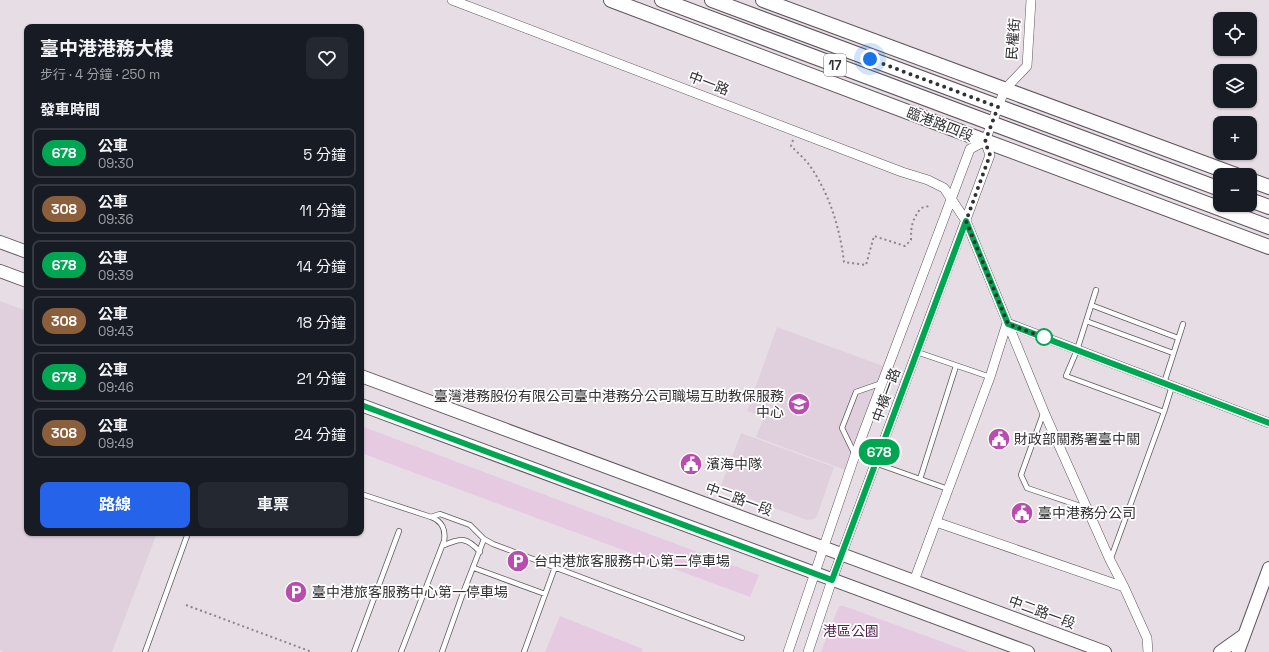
<!DOCTYPE html>
<html lang="zh-TW">
<head>
<meta charset="utf-8">
<style>
  body { margin:0; font-family:"Space Grotesk","Noto Sans TC",sans-serif; background:#242831; color:#f1f3f6; height:100vh; display:flex; flex-direction:column; font-size:15px; white-space:nowrap }
  * { box-sizing:border-box; margin:0 }
  p { font-size:13px; color:#9ea1a6 }
  .icon { flex:none; width:22px; height:22px; fill:none; stroke:currentColor; stroke-width:2; stroke-linecap:round; stroke-linejoin:round }
  .map { position:relative; flex:1; overflow:hidden }
  .sheet { position:absolute; left:24px; top:24px; width:340px; height:512px; display:flex; flex-direction:column; background:#171b24; border-radius:8px; box-shadow:0 1px 3px #0004 }
  .sheet>* { flex:none }
  .badge { padding:0 8px; border-radius:13px; font-size:14px; line-height:26px }
  .tools { position:absolute; left:1213px; top:12px; display:grid; gap:8px }
  .tools a { display:grid; place-items:center; width:44px; height:44px; border-radius:8px; background:#171b24; box-shadow:0 1px 3px #0004; font-size:20px }
  .you { position:absolute; width:20px; height:20px; margin:-10px; border:3px solid #fff; border-radius:50%; background:#1a73e8; box-shadow:0 0 0 6px #1a73e833 }
  .map>.badge { position:absolute; translate:-50% -50%; box-shadow:0 0 0 2px #fff }
  h2 { padding:0 16px; font-size:15px; line-height:36px }
  .round { display:grid; place-items:center; flex:none; width:42px; height:42px; border-radius:8px; background:#242831 }
  .headline { display:flex; align-items:center; justify-content:space-between; height:68px; padding:0 16px }
  h1 { font-size:19px; font-weight:700; line-height:30px }
  .action { display:flex; gap:8px; margin-top:auto; padding:8px 16px }
  .action a { flex:1; height:46px; border-radius:8px; background:#2563eb; color:#fff; font-size:16px; font-weight:700; line-height:46px; text-align:center }
  .action a+a { background:#242831; color:#f1f3f6 }
  ul { padding:0; list-style:none }
  li { display:flex; align-items:center; gap:12px; height:50px; margin:0 8px 6px; padding:0 8px; border:2px solid #363941; border-radius:8px }
  li div { flex:1 }
  li b { display:block; font-size:15px }
  li em { font-style:normal }
  li .badge { min-width:44px; font-weight:700; text-align:center }
  .map>svg:first-child { display:block }
  .built { fill:#e0d0dd }
  .green { fill:#e6cae1 }
  .lines { fill:none; stroke-linecap:round; stroke-linejoin:round }
  .lane-casing { stroke:#5f565d; stroke-width:6 }
  .street-casing { stroke:#5f565d; stroke-width:10 }
  .secondary-casing { stroke:#5f565d; stroke-width:14 }
  .primary-casing { stroke:#5f565d; stroke-width:16 }
  .path { stroke:#8b858a; stroke-width:2; stroke-dasharray:2 3; stroke-linecap:butt }
  .lane { stroke:#fff; stroke-width:4.5 }
  .street { stroke:#fff; stroke-width:9 }
  .secondary { stroke:#fff; stroke-width:12 }
  .primary { stroke:#fff; stroke-width:14 }
  .line-casing { stroke:#fff; stroke-width:9 }
  .line { stroke:#00a651; stroke-width:6 }
  .walk { stroke:#333033; stroke-width:4; stroke-dasharray:0 7.2 }
  .stop-dot { fill:#fff; stroke:#00a651; stroke-width:2 }
  .labels { text-anchor:middle; stroke-width:3.5; stroke-linejoin:round; paint-order:stroke }
  .shield { fill:#fff; stroke:#706e70; stroke-width:1 }
  .shield-label { font-size:13px; font-weight:bold; fill:#333033 }
  .street-label { font-size:14px; fill:#333033; stroke:#fff }
  .poi-label { font-size:14px; fill:#333033; stroke:#fff; text-anchor:start }
  .park-label { font-size:14px; fill:#531d4d; stroke:#fff }
</style>
</head>
<body>
<div class="map">
<svg width="1269" height="652" viewBox="0 0 1269 652">
  <rect width="100%" height="100%" fill="#e7dee5"/>
  <path class="built" d="M0,301L27,311V533H157L112,652H4L0,650Z
    M777,327L883,366L845,470L756,437L764,417L747,411Z
    M741,433L834,467L817,516L814,519L807,520L720,488Z"/>
  <path class="green" d="M361,426L759,575L750,597L361,453Z
    M840,606H844L970,652H821L838,608Z
    M560,616L643,649L642,652H545Z"/>
  <g class="lines">
    <g class="lane-casing">
      <path id="lane" d="M1096,290L1077,350L1066,376L1164,412
        M1091,305L1178,338
        M1086,321L1173,353
        M917,352L990,377
        M1164,383L1183,324
        M1043,414L1021,475L1027,488L1086,508
        M855,455L842,428L856,392L882,383
        M875,463L948,489
        M920,479L956,366
        M361,494L431,517C442,521 446,530 444,541L401,652
        M431,517L440,514L470,525L484,539L493,544L742,638
        M442,546C460,538 466,536 480,552
        M1111,558L1164,412L1172,386
        M474,568L545,594
        M145,652L188,533
        M354,652L399,531
        M442,652L463,593L484,539
        M524,652L555,567"/>
    </g>
    <g class="street-casing">
      <path id="street" d="M452,0L902,172L928,180L944,188L966,221L1044,412L1110,560L1124,587L1147,638L1148,652
        M985,141L1005,89L1027,66L1031,0
        M1007,323L1269,423
        M936,522L1124,587
        M914,581L990,377L1007,323
        M788,652L855,455L970,149L985,141
        M808,652L832,580L990,155L985,141"/>
    </g>
    <g class="secondary-casing">
      <path id="secondary" d="M0,242L27,252
        M0,271L27,281
        M361,376L1105,652
        M361,405L1028,652
        M1220,652L1244,635
        M1238,652L1269,568"/>
    </g>
    <g class="primary-casing">
      <path id="primary" d="M611,0L985,141L1269,247
        M662,0L1269,227
        M712,0L1220,189
        M763,0L1236,175
        M1250,180L1269,187
        M1250,200L1269,207"/>
    </g>
    <path class="path" d="M793,140L791,146C797,152 805,159 810,166C830,195 840,229 844,262L866,265L874,236L905,246L911,240C911,226 912,220 921,208L929,206
      M186,605L312,652"/>
    <use href="#lane" class="lane"/>
    <use href="#street" class="street"/>
    <use href="#secondary" class="secondary"/>
    <use href="#primary" class="primary"/>
  </g>
  <g class="lines">
    <g class="line-casing">
      <path id="line" d="M361,405L832,580L966,221L1008,324L1269,423"/>
    </g>
    <use href="#line" class="line"/>
    <path class="walk" d="M870,59L998,107L985,142L990,155L966,221L1008,324L1049,339L1044,337"/>
  </g>
  <defs>
    <g id="school-disc" transform="scale(1.15)"><circle r="9.5" fill="#b94dad" stroke="#fff"/><path d="M0-5L7-2L0 1L-7-2ZM-4 1L0 2.5L4 1V4Q0 6-4 4Z" fill="#fff"/></g>
    <g id="civic-disc" transform="scale(1.15)"><circle r="9.5" fill="#b94dad" stroke="#fff"/><path d="M-.6-6.5H3V-4.5H.6V-3L4-1V1h2V6H-6V1h2V-1L-.6-3ZM-1.2 2.5V6h2.4V2.5Z" fill="#fff"/></g>
    <g id="parking-disc" transform="scale(1.15)"><circle r="9.5" fill="#b94dad" stroke="#fff"/><path d="M-3.5-5.5H1a3.5 3.5 0 0 1 0 7H-1V5.5H-3.5ZM-1-3.4V-.6H.8a1.4 1.4 0 0 0 0-2.8Z" fill="#fff"/></g>
  </defs>
  <g fill-rule="evenodd">
    <use href="#school-disc" x="799" y="404"/>
    <use href="#civic-disc" x="999" y="439"/>
    <use href="#civic-disc" x="691" y="464"/>
    <use href="#civic-disc" x="1022" y="513"/>
    <use href="#parking-disc" x="518" y="561"/>
    <use href="#parking-disc" x="296" y="592"/>
  </g>
  <circle class="stop-dot" cx="1044" cy="337" r="8"/>
  <g class="labels">
    <rect class="shield" x="824" y="54" width="22" height="22" rx="3"/>
    <g class="shield-label">
      <text x="835" y="70">17</text>
    </g>
    <g class="street-label">
      <text transform="translate(1013 39) rotate(-85)" y="5">民權街</text>
      <text transform="translate(709 83) rotate(21)" y="5">中一路</text>
      <text transform="translate(940 124) rotate(21)" y="5">臨港路四段</text>
      <text transform="translate(886 395) rotate(-70)" y="5">中橫一路</text>
      <text transform="translate(739 499) rotate(20)" y="5">中二路一段</text>
      <text transform="translate(1042 612) rotate(20)" y="5">中二路一段</text>
    </g>
    <g class="poi-label">
      <text x="784" y="401" text-anchor="end">臺灣港務股份有限公司臺中港務分公司職場互助教保服務<tspan x="784" dy="16">中心</tspan></text>
      <text x="1014" y="444">財政部關務署臺中關</text>
      <text x="706" y="469">濱海中隊</text>
      <text x="1038" y="518">臺中港務分公司</text>
      <text x="534" y="566">台中港旅客服務中心第二停車場</text>
      <text x="312" y="597">臺中港旅客服務中心第一停車場</text>
    </g>
    <g class="park-label">
      <text x="851" y="636">港區公園</text>
    </g>
  </g>
</svg>
<div class="tools">
<a><svg class="icon" aria-label="locate" viewBox="0 0 24 24"><circle cx="12" cy="12" r="6"/><path d="M12 2v4M12 18v4M2 12h4M18 12h4"/></svg></a>
<a><svg class="icon" aria-label="layers" viewBox="0 0 24 24"><path d="M12 4l9 5-9 5-9-5zM3 14l9 5 9-5"/></svg></a>
<a>+</a>
<a>−</a>
</div>
<div class="you" style="left:870px;top:59px"></div>
<b class="badge" style="left:879px;top:452px;background:#00a651;color:#fff">678</b>
<section class="sheet">
<div class="headline"><div><h1>臺中港港務大樓</h1><p>步行 · 4 分鐘 · 250 m</p></div><a class="round"><svg class="icon" aria-label="heart" viewBox="0 0 24 24"><path d="M12 20l-8-8c-3-5 5-10 8-4 3-6 11-1 8 4z"/></svg></a></div>
<h2>發車時間</h2>
<ul>
<li><span class="badge" style="background:#00a651;color:#fff">678</span><div><b>公車</b><p>09:30</p></div><em>5 分鐘</em></li>
<li><span class="badge" style="background:#8b5e3c;color:#fff">308</span><div><b>公車</b><p>09:36</p></div><em>11 分鐘</em></li>
<li><span class="badge" style="background:#00a651;color:#fff">678</span><div><b>公車</b><p>09:39</p></div><em>14 分鐘</em></li>
<li><span class="badge" style="background:#8b5e3c;color:#fff">308</span><div><b>公車</b><p>09:43</p></div><em>18 分鐘</em></li>
<li><span class="badge" style="background:#00a651;color:#fff">678</span><div><b>公車</b><p>09:46</p></div><em>21 分鐘</em></li>
<li><span class="badge" style="background:#8b5e3c;color:#fff">308</span><div><b>公車</b><p>09:49</p></div><em>24 分鐘</em></li>
</ul>
<div class="action"><a>路線</a><a>車票</a></div>
</section>
</div>
</body>
</html>
